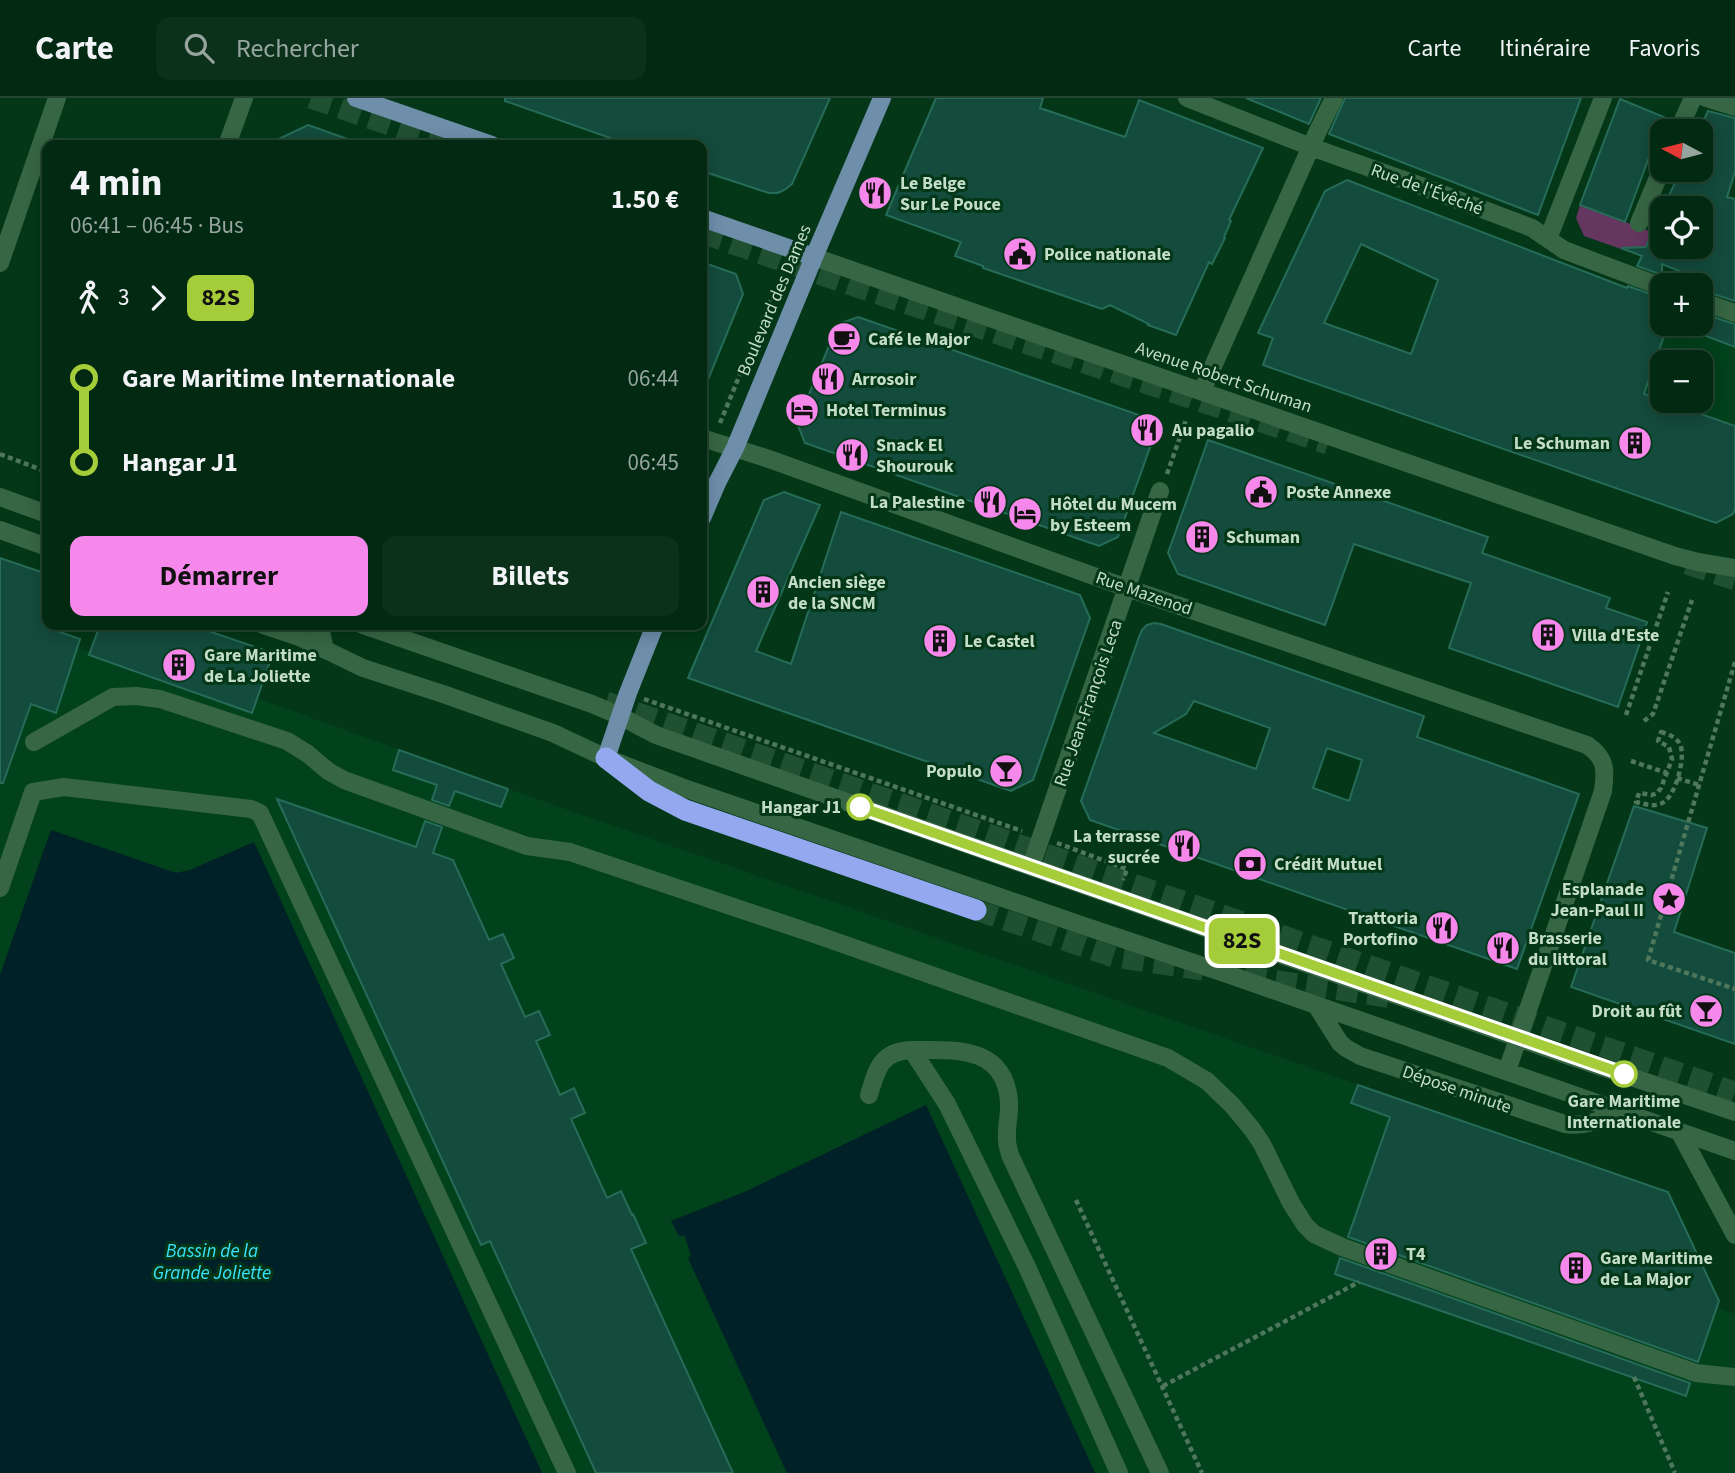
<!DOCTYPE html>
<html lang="fr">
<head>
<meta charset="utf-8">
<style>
  body { margin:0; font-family:"Source Sans 3",sans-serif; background:#0c311a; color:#f1f3f6; height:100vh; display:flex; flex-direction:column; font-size:26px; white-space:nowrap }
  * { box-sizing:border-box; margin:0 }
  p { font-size:23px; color:#96a69f }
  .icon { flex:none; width:38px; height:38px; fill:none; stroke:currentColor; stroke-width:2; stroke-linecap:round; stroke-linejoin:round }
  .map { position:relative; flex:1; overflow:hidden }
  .drawer { position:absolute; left:42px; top:42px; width:665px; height:490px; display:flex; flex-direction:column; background:#022911; border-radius:14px; box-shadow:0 4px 18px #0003,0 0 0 2px #234531 }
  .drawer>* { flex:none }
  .badge { padding:0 14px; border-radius:10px; font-size:24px; line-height:46px }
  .needle { width:46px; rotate:277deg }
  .buttons { position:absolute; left:1650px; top:21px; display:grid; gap:14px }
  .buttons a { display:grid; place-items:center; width:63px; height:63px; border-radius:14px; background:#022911; box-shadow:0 4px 18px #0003,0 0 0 2px #234531; font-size:35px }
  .map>.badge { position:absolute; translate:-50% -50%; box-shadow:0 0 0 4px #fff }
  .legs { display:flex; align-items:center; gap:10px; height:77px; padding:0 28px; font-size:23px }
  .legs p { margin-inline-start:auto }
  .head { display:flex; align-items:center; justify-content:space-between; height:119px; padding:0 28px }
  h1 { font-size:38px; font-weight:700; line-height:52px }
  .action { display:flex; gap:14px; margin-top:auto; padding:14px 28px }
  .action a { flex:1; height:80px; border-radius:14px; background:#f788eb; color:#111; font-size:28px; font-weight:700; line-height:80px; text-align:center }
  .action a+a { background:#0c311a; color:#f1f3f6 }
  ul { padding:0 28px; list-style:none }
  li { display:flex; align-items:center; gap:24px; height:84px; font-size:26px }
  li i { display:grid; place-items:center; width:10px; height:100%; margin:0 9px; background:currentColor }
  li i::after { content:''; width:18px; height:18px; margin:-9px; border:5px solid; border-radius:50%; background:#022911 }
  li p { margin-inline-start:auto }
  li:first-child i { background:linear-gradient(#0000 50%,currentColor 0) }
  li:last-child i { background:linear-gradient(currentColor 50%,#0000 0) }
  header { display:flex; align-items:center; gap:42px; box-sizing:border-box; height:98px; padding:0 35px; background:#022911; border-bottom:2px solid #234531 }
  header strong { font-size:33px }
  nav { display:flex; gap:38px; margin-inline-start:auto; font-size:24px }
  .search { width:490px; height:63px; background:#0c311a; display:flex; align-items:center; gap:18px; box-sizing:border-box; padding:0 24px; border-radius:14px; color:#96a69f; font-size:26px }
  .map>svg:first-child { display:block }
  .built { fill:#01411c; fill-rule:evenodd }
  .green { fill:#653660 }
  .water { fill:#002127 }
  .building { fill:#134b3c; stroke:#266c58; stroke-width:2; fill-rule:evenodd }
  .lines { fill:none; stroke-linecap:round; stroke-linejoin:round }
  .highway-tunnel { stroke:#205032; stroke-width:21; stroke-dasharray:21 10; stroke-linecap:butt }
  .path { stroke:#4e775c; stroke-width:4.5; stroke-dasharray:5 3.5; stroke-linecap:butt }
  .minor { stroke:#376644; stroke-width:18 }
  .major { stroke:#6e8eaa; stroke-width:18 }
  .highway { stroke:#93a8ee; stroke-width:21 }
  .line-1-casing { stroke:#fff; stroke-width:16 }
  .line-1 { stroke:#a5cd39; stroke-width:10 }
  .stop-1-dot { fill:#fff; stroke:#a5cd39; stroke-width:3.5 }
  .labels { text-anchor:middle; stroke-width:6; stroke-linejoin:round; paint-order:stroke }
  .poi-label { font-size:18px; font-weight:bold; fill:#c4ddc9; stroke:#033717; text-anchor:start }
  .street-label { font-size:18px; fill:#c4ddc9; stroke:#033717 }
  .stop-label { font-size:18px; font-weight:bold; fill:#c4ddc9; stroke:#033717; text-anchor:end }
  .water-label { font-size:19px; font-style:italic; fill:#39e3fe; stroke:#033717 }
</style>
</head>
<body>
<header>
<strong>Carte</strong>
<div class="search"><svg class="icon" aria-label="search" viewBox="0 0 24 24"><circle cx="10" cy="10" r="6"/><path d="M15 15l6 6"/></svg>Rechercher</div>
<nav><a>Carte</a><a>Itinéraire</a><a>Favoris</a></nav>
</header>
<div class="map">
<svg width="1735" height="1375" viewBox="0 0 1735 1375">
  <rect width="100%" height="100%" fill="#033717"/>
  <path class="built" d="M1668,226H1701L1735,231V411L1733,416L1716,425L1679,413L1711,320L1644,297ZM1662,264H1701V303H1662Z
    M0,460L47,476V527H59L54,542L90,554L100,527L194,528L273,555L257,600L508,691L1668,1094L1719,1203L1717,1209L1735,1216V1375H1095L926,1007L747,1093L671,1123L684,1137L691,1158L688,1160L787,1375H542L254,744L190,772L176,775L51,732L0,877Z"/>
  <path class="green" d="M1580,107L1652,134L1641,158L1584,138L1576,120Z"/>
  <path class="water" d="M51,732L176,775L190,772L254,744L542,1375H0V877Z
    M926,1007L1095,1375H787L688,1160L691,1158L685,1138H679L671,1123L747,1093Z"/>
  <path class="building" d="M505,0H830L792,86L786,91L778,95H769L702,73V47H630L505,3Z
    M936,0H1043L1040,10L1125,39L1139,2L1263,50L1229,122L1231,123L1224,139L1225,140L1212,166L1209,164L1176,237L1148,227L1149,226L1110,207L1102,211L983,170V168L955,158L961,144L886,117Z
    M1246,0H1321L1309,26Z
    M1345,0H1581L1538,117L1329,36Z
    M1620,1L1664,19L1625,124L1580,107Z
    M1708,13L1735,20V74L1727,99L1735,101V203L1701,192V182L1662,166V177L1637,168L1642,158L1621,150L1646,149L1662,112V149H1701V110H1663L1681,72H1701V28Z
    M308,27L359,45L358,47H266Z
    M1347,82L1627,190L1628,188L1662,200V226H1668L1644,296L1735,328V411L1733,416L1716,425L1263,267L1273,240L1258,235L1325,93ZM1361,146L1438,182L1411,256L1324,225Z
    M702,164L736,176L743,196L703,294Z
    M1701,215L1735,226V249L1701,236Z
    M858,219L1159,324L1118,439L1099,448L805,345L797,325L838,226Z
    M1208,342L1488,439L1482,455L1610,500L1606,510L1647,524L1618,609L1449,550L1471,485L1354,446L1325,527L1178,476L1168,455Z
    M784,394L820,407L756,553L791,566L841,414L1080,497L1090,520L1033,682L1011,693L688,580L764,402Z
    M0,460L47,476V527H59L57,533L80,541L56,615L31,606L3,685H0Z
    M1154,525L1161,526L1424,618L1417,639L1579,696L1517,871L1090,722L1081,703L1139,539L1142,532L1147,527ZM1194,603L1270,630L1256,671L1154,635L1186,616ZM1327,650L1362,662L1349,703L1313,690Z
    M100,527H191L273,555L252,615L89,557Z
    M399,652L508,691L501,709L455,693L449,708L432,702L437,687L393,672Z
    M277,701L416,749L425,723L442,729L433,755L453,762L489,842L503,836L514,860L501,866L525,919L539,913L550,937L536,943L560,997L574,990L585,1015L571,1021L607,1100L621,1093L632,1117L633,1116L646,1145L631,1151L733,1375H596L490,1143L481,1147Z
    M1634,708L1707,730L1674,834L1735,855V946L1571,889Z
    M1358,987L1668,1094L1719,1203L1698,1264L1348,1139L1390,1019L1351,1005Z
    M1340,1160L1690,1285L1686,1298L1335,1176Z"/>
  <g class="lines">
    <path class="highway-tunnel" d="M311,0L447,47
      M702,135L839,183L1328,346
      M1687,466L1735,482
      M606,604L1735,994
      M976,812L1114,859L1203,872
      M1245,878L1393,900"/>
    <path class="path" d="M720,325L775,191L778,188
      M0,356L47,374
      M1167,376L1186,322
      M1735,564L1648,862L1735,891
      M644,601L1022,733
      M1626,617L1668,494
      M1644,623L1653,616L1692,502
      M1661,634C1668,636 1676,639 1680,646C1686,659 1676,696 1664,704C1655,710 1645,706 1636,704L1639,695L1652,697L1657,695L1661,690L1672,661L1669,649L1658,643Z
      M1631,663L1667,675
      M1677,680L1699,687
      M1057,745L1127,771L1123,782
      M1076,1102L1202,1375
      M1634,1279L1675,1375
      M1163,1288L1359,1184"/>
    <path class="minor" d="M1187,0L1311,49L1421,88L1532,130L1564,152L1662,189
      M1706,0L1735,9
      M1678,33L1693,0
      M227,47L244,0
      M1639,125L1662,70
      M1548,141L1603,0
      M814,159L1675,458L1698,464L1735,470
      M0,165L57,0
      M1701,203L1735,215
      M1202,293L1317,35L1334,0
      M702,340L769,361L1127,490L1587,647C1606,660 1606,671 1603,693L1507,973
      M0,399L47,416
      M0,432L47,449
      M263,527L299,539L363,570L443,596L553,635L606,660L684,690L1081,827L1230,877L1735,1053
      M315,527L320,529L325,552
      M363,527L592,606L620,618L656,637L1569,958L1735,1014
      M34,644L113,599L136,598L160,601L287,643L308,656L328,673L344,682L527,748L570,754L817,837L1168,960L1207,983L1232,1007L1252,1031L1262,1046L1291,1105L1305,1127L1314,1136L1342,1149L1696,1275L1735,1279
      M1031,768L1160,393
      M0,790L33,694L64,689L251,711L260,715L567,1375
      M1316,907L1340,945L1346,950L1360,958L1565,1026C1585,1029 1602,1022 1620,1014
      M912,952C954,952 1004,947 1009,1003C1010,1016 1006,1029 1007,1042C1007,1047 1009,1052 1010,1057L1160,1375
      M869,997C877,970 881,953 912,952L947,1006L1028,1171L1119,1375
      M1679,1033L1735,1137"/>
    <path class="major" d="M356,0L492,47
      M702,120L814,159
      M702,420L717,385L735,350L814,159L882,0
      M606,660L628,595L655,527"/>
    <path class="highway" d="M606,660L649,693L685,712L976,812"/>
  </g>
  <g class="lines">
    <g class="line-1-casing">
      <path id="line-1" d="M860,709L1624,976"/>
    </g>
    <use href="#line-1" class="line-1"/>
  </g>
  <defs>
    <g id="restaurant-disc" transform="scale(1.75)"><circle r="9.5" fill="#f788eb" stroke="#033717"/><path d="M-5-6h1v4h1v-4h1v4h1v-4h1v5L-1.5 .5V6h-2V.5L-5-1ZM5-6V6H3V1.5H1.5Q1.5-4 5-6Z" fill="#111"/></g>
    <g id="civic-disc" transform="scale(1.75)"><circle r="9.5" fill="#f788eb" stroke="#033717"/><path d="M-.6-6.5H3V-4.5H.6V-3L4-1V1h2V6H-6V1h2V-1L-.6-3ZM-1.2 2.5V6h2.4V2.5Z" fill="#111"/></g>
    <g id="cafe-disc" transform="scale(1.75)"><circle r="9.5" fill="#f788eb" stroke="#033717"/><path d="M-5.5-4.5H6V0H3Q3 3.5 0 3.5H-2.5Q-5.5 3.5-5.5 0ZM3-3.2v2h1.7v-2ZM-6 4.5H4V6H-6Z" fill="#111"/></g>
    <g id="hotel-disc" transform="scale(1.75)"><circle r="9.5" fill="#f788eb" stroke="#033717"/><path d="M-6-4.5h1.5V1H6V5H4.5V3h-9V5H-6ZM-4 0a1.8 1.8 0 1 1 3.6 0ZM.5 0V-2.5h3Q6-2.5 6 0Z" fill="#111"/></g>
    <g id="building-disc" transform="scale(1.75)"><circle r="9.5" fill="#f788eb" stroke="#033717"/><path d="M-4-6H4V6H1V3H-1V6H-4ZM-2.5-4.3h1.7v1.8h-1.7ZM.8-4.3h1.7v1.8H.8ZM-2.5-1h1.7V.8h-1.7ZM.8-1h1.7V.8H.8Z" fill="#111"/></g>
    <g id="bar-disc" transform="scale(1.75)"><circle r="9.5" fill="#f788eb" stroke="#033717"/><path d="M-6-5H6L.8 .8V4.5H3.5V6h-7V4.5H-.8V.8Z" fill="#111"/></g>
    <g id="bank-disc" transform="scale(1.75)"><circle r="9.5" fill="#f788eb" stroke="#033717"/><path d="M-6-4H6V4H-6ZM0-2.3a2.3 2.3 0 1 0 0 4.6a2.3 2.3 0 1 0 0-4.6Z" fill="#111"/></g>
    <g id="sight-disc" transform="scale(1.75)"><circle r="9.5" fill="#f788eb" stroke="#033717"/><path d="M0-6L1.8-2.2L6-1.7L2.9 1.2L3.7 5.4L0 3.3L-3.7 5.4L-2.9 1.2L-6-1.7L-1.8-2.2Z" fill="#111"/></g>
  </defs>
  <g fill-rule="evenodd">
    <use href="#restaurant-disc" x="875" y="95"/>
    <use href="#civic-disc" x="1020" y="156"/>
    <use href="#cafe-disc" x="844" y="241"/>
    <use href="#restaurant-disc" x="828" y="281"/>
    <use href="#hotel-disc" x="802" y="312"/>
    <use href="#restaurant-disc" x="1147" y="332"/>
    <use href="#building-disc" x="1635" y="345"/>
    <use href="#restaurant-disc" x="852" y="357"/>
    <use href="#civic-disc" x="1261" y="394"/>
    <use href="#restaurant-disc" x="990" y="404"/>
    <use href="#hotel-disc" x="1025" y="416"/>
    <use href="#building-disc" x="1202" y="439"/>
    <use href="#building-disc" x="763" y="494"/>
    <use href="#building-disc" x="1548" y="537"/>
    <use href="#building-disc" x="940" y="543"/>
    <use href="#building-disc" x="179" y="567"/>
    <use href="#bar-disc" x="1006" y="673"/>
    <use href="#restaurant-disc" x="1184" y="748"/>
    <use href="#bank-disc" x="1250" y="766"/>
    <use href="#sight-disc" x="1669" y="801"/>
    <use href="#restaurant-disc" x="1442" y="830"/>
    <use href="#restaurant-disc" x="1503" y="850"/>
    <use href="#bar-disc" x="1706" y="913"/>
    <use href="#building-disc" x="1381" y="1156"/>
    <use href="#building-disc" x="1576" y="1170"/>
  </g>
  <g class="stop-1-dot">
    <circle cx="860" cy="709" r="12"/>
    <circle cx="1624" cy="976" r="12"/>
  </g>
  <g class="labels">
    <g class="poi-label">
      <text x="900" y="91">Le Belge<tspan x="900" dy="21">Sur Le Pouce</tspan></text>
      <text x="1044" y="162">Police nationale</text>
      <text x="868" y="247">Café le Major</text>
      <text x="852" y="287">Arrosoir</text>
      <text x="826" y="318">Hotel Terminus</text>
      <text x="1172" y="338">Au pagalio</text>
      <text x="1610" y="351" text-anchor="end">Le Schuman</text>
      <text x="876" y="353">Snack El<tspan x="876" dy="21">Shourouk</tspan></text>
      <text x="1286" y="400">Poste Annexe</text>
      <text x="965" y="410" text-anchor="end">La Palestine</text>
      <text x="1050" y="412">Hôtel du Mucem<tspan x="1050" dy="21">by Esteem</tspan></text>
      <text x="1226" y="445">Schuman</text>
      <text x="788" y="490">Ancien siège<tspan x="788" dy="21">de la SNCM</tspan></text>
      <text x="1572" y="543">Villa d'Este</text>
      <text x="964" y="549">Le Castel</text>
      <text x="204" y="563">Gare Maritime<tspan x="204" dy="21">de La Joliette</tspan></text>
      <text x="982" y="679" text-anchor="end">Populo</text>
      <text x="1160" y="744" text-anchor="end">La terrasse<tspan x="1160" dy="21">sucrée</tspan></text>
      <text x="1274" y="772">Crédit Mutuel</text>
      <text x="1644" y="797" text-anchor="end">Esplanade<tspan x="1644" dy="21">Jean-Paul II</tspan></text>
      <text x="1418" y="826" text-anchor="end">Trattoria<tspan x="1418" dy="21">Portofino</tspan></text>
      <text x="1528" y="846">Brasserie<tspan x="1528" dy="21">du littoral</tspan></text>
      <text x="1682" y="919" text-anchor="end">Droit au fût</text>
      <text x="1406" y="1162">T4</text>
      <text x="1600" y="1166">Gare Maritime<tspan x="1600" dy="21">de La Major</tspan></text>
    </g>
    <g class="street-label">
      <text transform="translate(1427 91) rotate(20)" y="6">Rue de l'Évêché</text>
      <text transform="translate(774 202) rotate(-67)" y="6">Boulevard des Dames</text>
      <text transform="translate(1224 279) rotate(19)" y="6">Avenue Robert Schuman</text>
      <text transform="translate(1144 495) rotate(19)" y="6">Rue Mazenod</text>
      <text transform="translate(1088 605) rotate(-71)" y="6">Rue Jean-François Leca</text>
      <text transform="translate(1457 991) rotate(19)" y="6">Dépose minute</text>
    </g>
    <g class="stop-label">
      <text x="841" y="715">Hangar J1</text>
      <text x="1624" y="1009" text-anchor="middle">Gare Maritime<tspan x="1624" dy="21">Internationale</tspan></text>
    </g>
    <g class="water-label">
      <text x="212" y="1159">Bassin de la<tspan x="212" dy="22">Grande Joliette</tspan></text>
    </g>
  </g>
</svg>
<div class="buttons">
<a><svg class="needle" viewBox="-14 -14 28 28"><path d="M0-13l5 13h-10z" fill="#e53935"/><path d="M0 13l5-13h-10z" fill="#96a69f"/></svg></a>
<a><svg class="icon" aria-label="locate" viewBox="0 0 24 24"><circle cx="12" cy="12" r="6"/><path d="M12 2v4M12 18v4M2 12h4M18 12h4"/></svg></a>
<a>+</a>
<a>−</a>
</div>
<b class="badge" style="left:1242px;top:843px;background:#a5cd39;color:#111">82S</b>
<section class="drawer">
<div class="head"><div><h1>4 min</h1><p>06:41 – 06:45 · Bus</p></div><b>1.50 €</b></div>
<div class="legs"><svg class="icon" aria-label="walk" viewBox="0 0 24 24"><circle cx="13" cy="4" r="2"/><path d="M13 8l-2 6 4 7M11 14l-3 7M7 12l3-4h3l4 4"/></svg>3<svg class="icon" aria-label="forward" viewBox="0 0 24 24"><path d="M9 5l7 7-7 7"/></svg><b class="badge" style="background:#a5cd39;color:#111">82S</b></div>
<ul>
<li><i style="color:#a5cd39"></i><b>Gare Maritime Internationale</b><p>06:44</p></li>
<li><i style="color:#a5cd39"></i><b>Hangar J1</b><p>06:45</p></li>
</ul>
<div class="action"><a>Démarrer</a><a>Billets</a></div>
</section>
</div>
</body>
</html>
